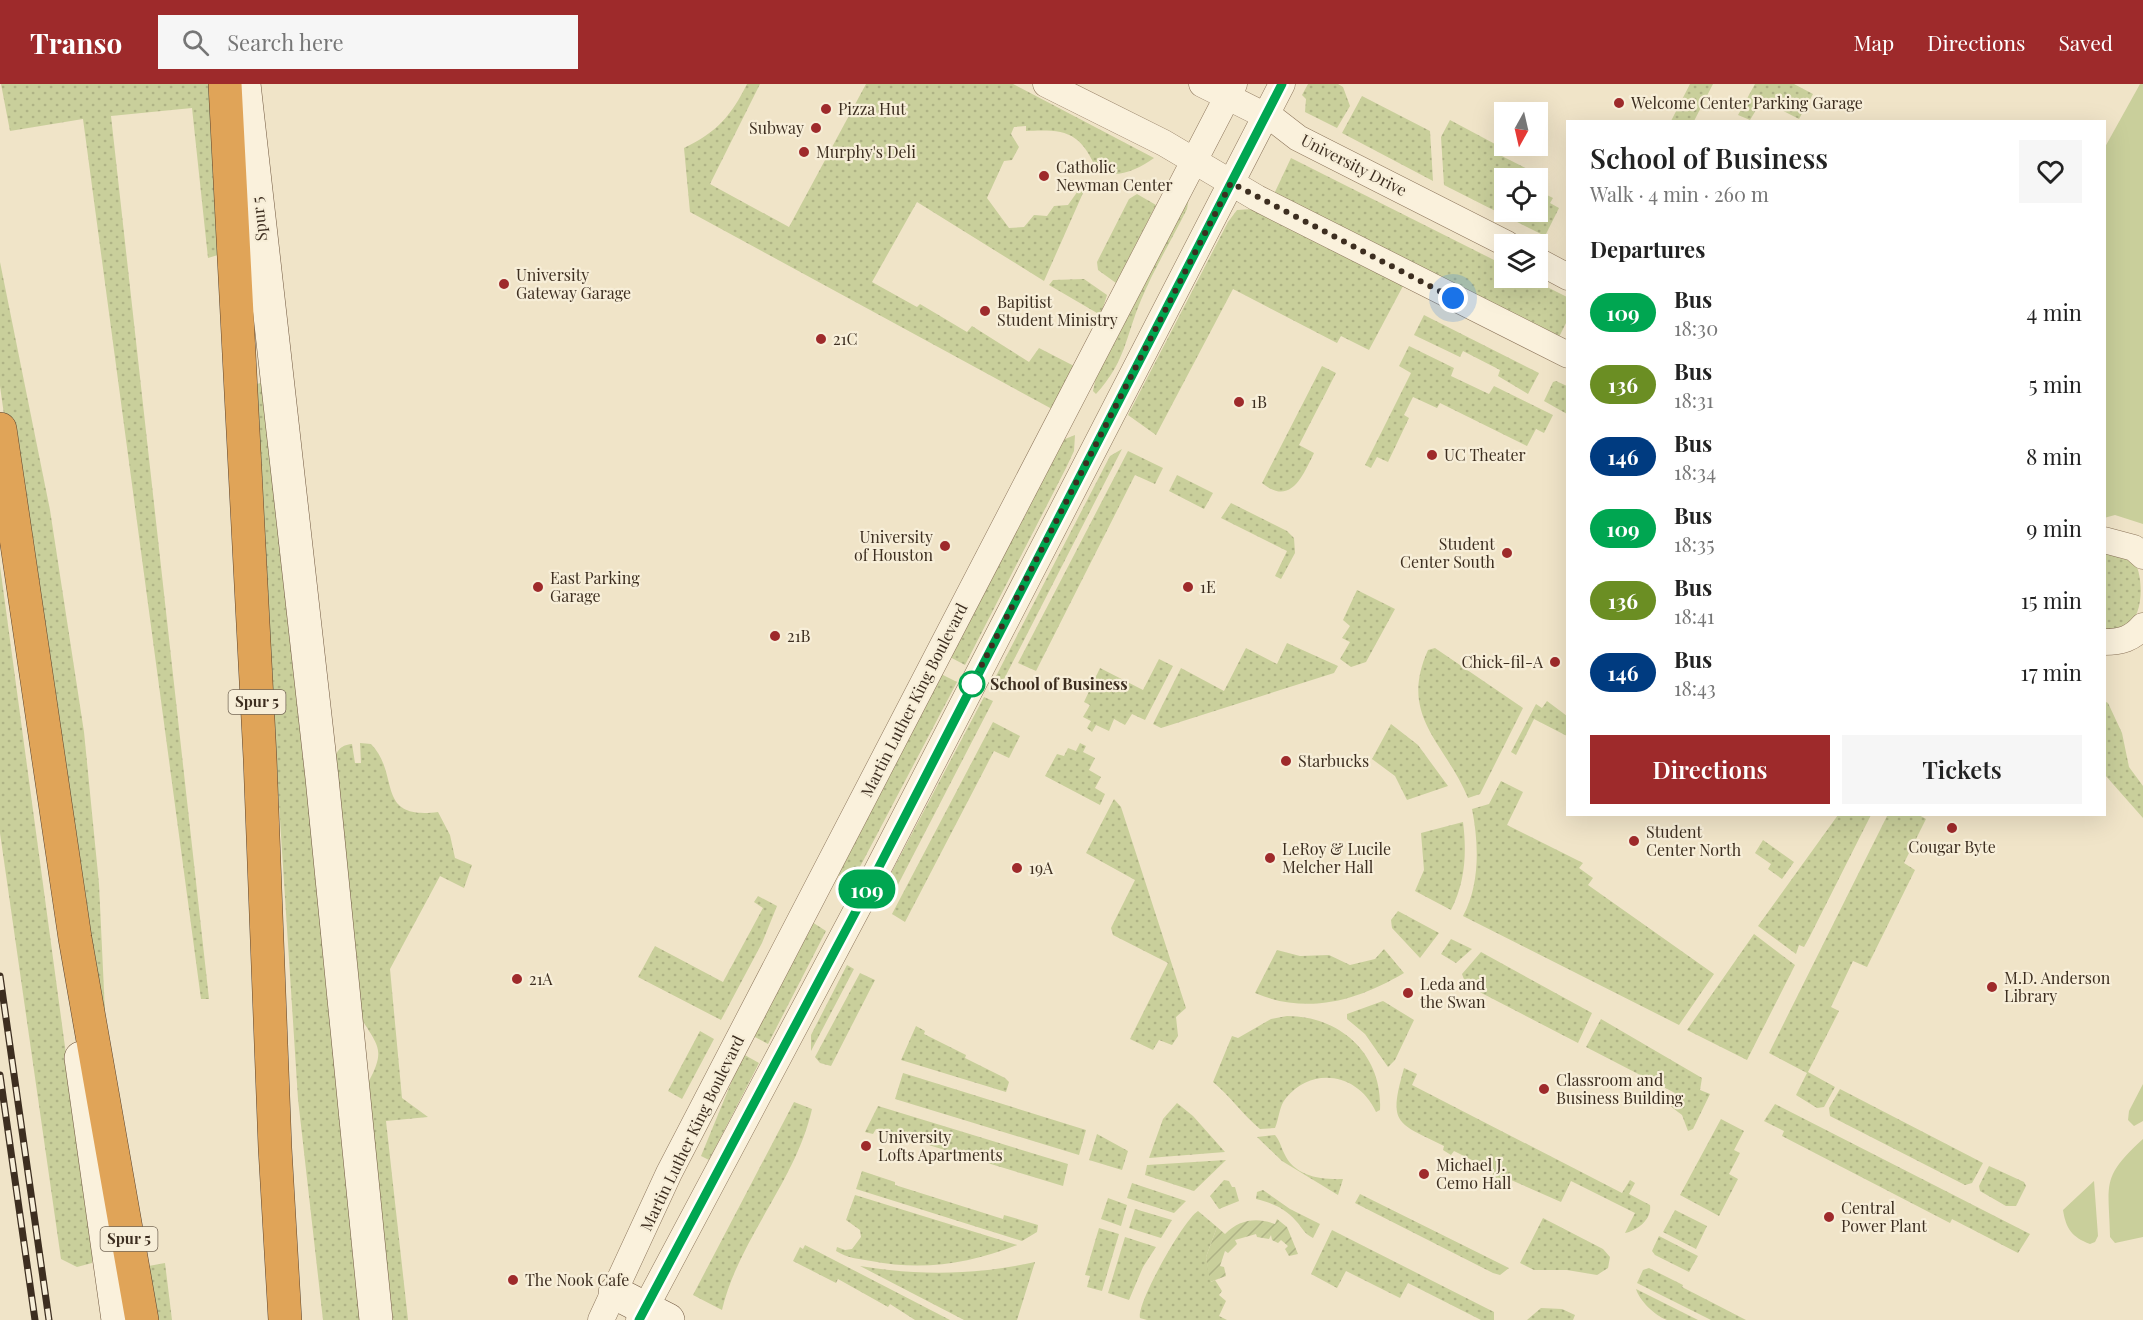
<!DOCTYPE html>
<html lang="en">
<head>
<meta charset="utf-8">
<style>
  body { margin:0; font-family:"Playfair Display",serif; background:#f6f6f6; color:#222; height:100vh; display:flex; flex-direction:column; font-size:22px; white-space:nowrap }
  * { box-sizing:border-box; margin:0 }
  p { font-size:20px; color:#767676 }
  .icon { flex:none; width:33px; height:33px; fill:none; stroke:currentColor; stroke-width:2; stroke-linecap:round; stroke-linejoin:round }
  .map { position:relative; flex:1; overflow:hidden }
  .side { position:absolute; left:1566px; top:36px; width:540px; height:696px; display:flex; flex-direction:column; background:#fff; border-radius:0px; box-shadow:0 6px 24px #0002 }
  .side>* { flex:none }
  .badge { padding:0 12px; border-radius:20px; font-size:21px; line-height:39px }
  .needle { width:39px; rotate:188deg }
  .controls { position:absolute; left:1494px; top:18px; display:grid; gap:12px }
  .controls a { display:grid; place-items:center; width:54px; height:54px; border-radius:0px; background:#fff; box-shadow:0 6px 24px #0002; font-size:30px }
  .you { position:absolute; width:30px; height:30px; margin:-15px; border:4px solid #fff; border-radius:50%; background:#1a73e8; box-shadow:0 0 0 9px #1a73e833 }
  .map>.badge { position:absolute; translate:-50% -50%; box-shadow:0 0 0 3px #fff }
  h2 { padding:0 24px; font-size:22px; line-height:54px }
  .round { display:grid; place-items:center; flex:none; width:63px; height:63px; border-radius:0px; background:#f6f6f6 }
  .head { display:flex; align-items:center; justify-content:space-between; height:102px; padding:0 24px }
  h1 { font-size:28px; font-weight:600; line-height:45px }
  .action { display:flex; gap:12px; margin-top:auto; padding:12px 24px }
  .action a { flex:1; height:69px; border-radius:0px; background:#9e2a2b; color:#fff; font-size:24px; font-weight:600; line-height:69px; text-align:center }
  .action a+a { background:#f6f6f6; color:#222 }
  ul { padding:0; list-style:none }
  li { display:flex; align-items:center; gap:18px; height:72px; padding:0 24px }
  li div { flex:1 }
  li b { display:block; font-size:22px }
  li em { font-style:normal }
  li .badge { min-width:66px; font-weight:700; text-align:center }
  header { display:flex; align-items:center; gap:36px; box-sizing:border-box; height:84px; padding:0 30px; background:#9e2a2b; color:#fff }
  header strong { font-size:28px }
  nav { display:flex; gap:33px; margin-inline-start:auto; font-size:21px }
  .search { width:420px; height:54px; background:#f6f6f6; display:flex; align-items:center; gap:15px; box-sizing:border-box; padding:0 21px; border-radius:0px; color:#767676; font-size:22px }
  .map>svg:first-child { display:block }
  .grass { fill:url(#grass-dots); fill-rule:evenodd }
  .park { fill:#c9cf9b }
  .garden { fill:url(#garden-furrows) }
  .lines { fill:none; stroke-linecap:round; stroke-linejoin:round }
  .street-casing { stroke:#8d765c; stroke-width:27 }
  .secondary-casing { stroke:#6f573f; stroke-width:34 }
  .highway-casing { stroke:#5b4430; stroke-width:34 }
  .street { stroke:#faf1dc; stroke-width:26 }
  .secondary { stroke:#faf1dc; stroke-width:33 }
  .highway { stroke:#e0a458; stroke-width:33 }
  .rail-casing { stroke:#3d2e20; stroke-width:7 }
  .rail { stroke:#f7eed8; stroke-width:4.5; stroke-dasharray:14; stroke-linecap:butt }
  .line-casing { stroke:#fff; stroke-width:14 }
  .line { stroke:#00a651; stroke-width:9 }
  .walk { stroke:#3d2e20; stroke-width:6; stroke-dasharray:0 10.8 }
  .poi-dot { fill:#9e2a2b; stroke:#f7eed8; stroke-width:2 }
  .stop-dot { fill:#fff; stroke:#00a651; stroke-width:3 }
  .labels { text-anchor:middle; stroke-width:4.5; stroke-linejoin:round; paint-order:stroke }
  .shield { fill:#f7eed8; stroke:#756857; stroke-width:1.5 }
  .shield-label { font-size:15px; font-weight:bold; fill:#3d2e20 }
  .poi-label { font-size:16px; fill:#3d2e20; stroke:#f7eed8; text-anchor:start }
  .street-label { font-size:16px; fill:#3d2e20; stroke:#f7eed8 }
  .stop-label { font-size:16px; font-weight:bold; fill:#3d2e20; stroke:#f7eed8; text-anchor:start }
</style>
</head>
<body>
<header>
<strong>Transo</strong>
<div class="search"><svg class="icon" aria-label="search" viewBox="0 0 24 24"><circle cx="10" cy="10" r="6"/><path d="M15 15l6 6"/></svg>Search here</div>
<nav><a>Map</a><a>Directions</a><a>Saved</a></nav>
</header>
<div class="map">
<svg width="2143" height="1236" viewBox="0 0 2143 1236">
  <defs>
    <pattern id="grass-dots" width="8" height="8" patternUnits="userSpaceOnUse" patternTransform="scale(1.5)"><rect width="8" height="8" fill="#c9cf9b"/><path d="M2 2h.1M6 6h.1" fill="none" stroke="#aeb285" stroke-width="1.8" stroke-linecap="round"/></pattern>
    <pattern id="garden-furrows" width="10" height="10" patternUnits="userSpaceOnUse" patternTransform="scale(1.5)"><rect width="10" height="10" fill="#c9cf9b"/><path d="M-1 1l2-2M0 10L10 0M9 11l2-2" fill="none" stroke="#aeb285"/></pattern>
  </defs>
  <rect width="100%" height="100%" fill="#f0e4c8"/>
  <path class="grass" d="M1,0H209L218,171L208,174L192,24L111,32L209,915H201L83,35L10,47Z
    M747,0H760L710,100L789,143L866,0H1013L1154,74C1137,86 1118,95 1097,87C1081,48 1066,45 1026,47V42L1014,43L1011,50L1019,63L1012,76L1004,77L987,114L1009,144L1024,143L1034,131L1047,132L1054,122L1068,121L1080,104L1083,109L1044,197L917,118L872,198L917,223L920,220L967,248L972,242L1029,278L1039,264L1074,282L1052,325L690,128L684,64C717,48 731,32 747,0Z
    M1308,0H1338L1343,3L1350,22L1337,44L1305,28L1306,15L1302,11Z
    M1690,0H1713L1694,37H1671Z
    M1755,0H1794L1813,10L1799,35L1762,16L1750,36L1738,31Z
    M1362,12L1430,47L1433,97L1342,49Z
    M1450,36L1495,60L1494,68L1545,94L1541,108L1553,114L1550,119L1559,124L1545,152L1444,101L1441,53ZM1504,94H1538V128H1504Z
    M1291,74L1504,181V194H1529L1567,213V237L1559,253L1274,110Z
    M1137,110L1156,121L1116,199L1098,186L1097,178L1129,115Z
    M1189,113L1187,125C1172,155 1154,185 1141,216C1125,254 1126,277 1096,310L1093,307L1097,288Z
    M1252,125L1403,202L1369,266L1341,252L1337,259L1233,205L1156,351L1128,331L1228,138L1237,126Z
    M0,178L50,426L84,648L99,800L106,950L132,1185L165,1179L172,1236H130L0,302Z
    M1084,195L1107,211L1102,227L1097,229L1049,201L1053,196Z
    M1424,231L1539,289L1528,310L1498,292L1500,286L1463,267L1460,273L1414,251Z
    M1409,262L1454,284L1451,292L1489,310L1494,302L1553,331L1544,349L1536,345L1527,362L1440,319L1437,324L1413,313L1404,331L1409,334L1388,378L1377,373L1371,384L1365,381L1411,289L1399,282Z
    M1322,282L1336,289L1299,361L1314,369C1303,391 1291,423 1262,399Z
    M267,297L369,1236H323L298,1015L276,674L257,300Z
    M1556,297L1567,302V330L1544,317L1553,298Z
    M1075,351L1074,367L1066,384L965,581L948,572L1057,366L1065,355Z
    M1122,365L1002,599L994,596L1110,372Z
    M1128,367L1163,384L1155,400L1135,391L1036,587L1018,579Z
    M1177,391L1213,409L1204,425L1169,407Z
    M1231,419L1287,447L1294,454L1295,469L1281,495L1275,492L1287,467L1221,434Z
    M2104,469C2117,470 2130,473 2137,483C2143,499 2143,532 2127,542C2121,545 2111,546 2104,549Z
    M0,482L93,1170L92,1179L77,1183L61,1175L0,749Z
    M1357,506L1395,525L1366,578L1351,583L1340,575L1350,558L1342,554L1350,542L1343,536Z
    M1287,559L1338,582L1334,589L1161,644L1153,640L1181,584L1224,607L1246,564L1277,580Z
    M1435,564L1523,624L1480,710L1468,714C1445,658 1398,633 1428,566Z
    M1159,575L1173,582L1145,636L1132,630L1125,641L1114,635L1109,647L1096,641L1092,648L1087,644L1091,637L1083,633L1090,621L1084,618L1100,584L1143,606Z
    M941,590L957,598L852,798L836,790Z
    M984,613L993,617L888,820L878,814Z
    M1547,617L1567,632V652L1534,635L1516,671L1511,668L1536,620L1542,624Z
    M2104,617L2108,619L2122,649L2129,683L2143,702V734L2105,691Z
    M993,638L1020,652L1009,674L994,667L905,838L892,830Z
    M1391,640L1418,661L1448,702L1407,716L1395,692L1372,675Z
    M360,659L371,660C401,691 374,736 438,728L450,751L455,774L472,781L464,804L440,792L390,885L402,1014L428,1033L386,1037L408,1236H393L368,999C387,964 377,962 360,932L332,679C337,668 339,661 352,660L355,679H361Z
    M1080,659L1086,662L1083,668L1095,674L1089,686L1101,693L1095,704L1105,710L1100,721L1045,692L1057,670L1064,672L1068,664L1076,667Z
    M1501,697L1523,708L1507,741L1583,779L1579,784L1593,794L1588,801L1714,890L1679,941L1463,832C1480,801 1479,760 1472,725L1489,720Z
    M1114,715L1121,723L1186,924L1176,933L1178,952L1172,961L1159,956L1153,966L1130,955L1168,879L1113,851L1111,844L1135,796L1086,769Z
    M1838,731H1871L1809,854L1804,863L1799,861L1796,870L1758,842Z
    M1919,731L1926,735L1904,779L1915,786L1867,883L1853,877L1831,923L1839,927L1808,988L1835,1003L1824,1023L1817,1024L1796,1011L1807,989L1769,969L1887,732Z
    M1463,738C1467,769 1465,799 1451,826L1415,807L1424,786L1421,749Z
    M1763,756L1794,778L1782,795L1768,785L1771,780L1755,769Z
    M758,812L777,822L762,859L721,936L638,893L655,862L723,898L763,824L754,818Z
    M1398,827L1439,849L1420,874L1392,844L1391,836Z
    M812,838L826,847L768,960L753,952Z
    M1754,850L1795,881L1747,976L1687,946Z
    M1451,855L1472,865L1456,879L1441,870Z
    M1384,865L1404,889C1357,917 1307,931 1255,909L1277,866L1300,872L1329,871L1350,881L1375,875Z
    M1481,868L1592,929L1578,959L1466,901L1462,890Z
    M847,881L854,885L811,967V951Z
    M860,889L875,896L831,982L820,979L815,973Z
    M1383,917L1414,936L1395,976L1388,983L1365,950L1347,935V930Z
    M1287,932C1341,932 1383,971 1380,1026L1376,1028C1359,990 1313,981 1286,1014C1279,1022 1279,1035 1275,1044L1260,1045C1243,1031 1230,1012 1213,998L1232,952L1238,954L1271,935Z
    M1601,935L1702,994L1700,1006L1710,1010L1693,1045L1688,1047L1682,1031L1669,1021L1675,1009L1586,963Z
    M916,942L925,947L924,950L966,971L965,974L1005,994L1009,998L1006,1008L901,976Z
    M700,947L714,955L682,1015L668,1007Z
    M743,970L759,979L709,1076L701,1072Z
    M1404,984L1417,990L1412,1001L1622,1109L1630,1096L1635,1099L1629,1110L1650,1121C1652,1135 1638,1146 1625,1149L1635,1129L1571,1097L1561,1118L1502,1092L1500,1096L1492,1092L1494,1087L1454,1067L1451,1071L1443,1066L1444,1062C1396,1038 1388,1041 1404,984Z
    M903,989L1086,1046L1079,1071L895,1015Z
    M1840,1005L1983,1079L1972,1099L1965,1101L1830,1032L1829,1024Z
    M794,1018L812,1025C796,1097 739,1154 722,1226L693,1211Z
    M1177,1019L1193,1032L1225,1068L1149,1074L1163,1035Z
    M1775,1020L2030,1150L2018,1169L1952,1135L1950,1139L1782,1052L1784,1047L1764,1037Z
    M878,1022L1068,1080L1063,1102L876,1045L873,1050L865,1048Z
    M1721,1035L1744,1047L1734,1066L1740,1069L1729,1090L1738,1095L1719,1132L1680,1111Z
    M1097,1050L1128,1067L1122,1086L1089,1076Z
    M1275,1051C1280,1057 1281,1063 1284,1069C1294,1092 1320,1096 1343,1095L1338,1111L1282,1077L1257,1053Z
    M1226,1076L1194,1107L1145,1091L1147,1081Z
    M1989,1082L2024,1098L2026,1102L2016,1122H2006L1980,1107L1979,1102Z
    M862,1087L895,1098V1101L1003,1135L1004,1131L1038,1141L1037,1148L1022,1157L856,1105Z
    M1224,1096L1229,1097L1232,1103H1235L1239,1117L1219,1125L1210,1112Z
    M1132,1099L1186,1117L1174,1129L1127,1114Z
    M1263,1106L1290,1125L1320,1140L1313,1154C1303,1149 1303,1144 1296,1137C1285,1124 1272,1119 1256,1115L1257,1108Z
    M1360,1110L1509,1184L1500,1191L1493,1189L1355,1119Z
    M855,1111L1017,1161C968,1180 923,1187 871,1177C859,1175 847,1174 836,1167L837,1163L845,1166L852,1165L861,1153L860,1146L846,1136Z
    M1108,1114L1127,1121L1121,1142L1101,1135Z
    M1135,1125L1172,1136L1161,1154L1129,1144Z
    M1675,1126L1707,1142L1696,1165L1663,1148Z
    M1198,1127L1217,1143L1206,1173L1211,1198L1215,1196L1222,1207L1219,1211L1226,1217L1219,1232L1227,1236H1147L1140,1234C1136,1220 1184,1135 1198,1127Z
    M1543,1134L1603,1165L1610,1173L1608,1184L1597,1191L1567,1186H1534L1520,1179Z
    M1099,1144L1119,1150L1102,1207L1087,1203L1090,1192L1085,1191Z
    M1332,1146L1494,1228V1236H1481L1408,1199L1400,1214L1346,1187L1337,1204L1311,1190Z
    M1659,1152L1698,1172L1689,1188L1655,1171L1652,1167Z
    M1125,1153L1156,1163L1143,1183L1129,1216L1108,1209Z
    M805,1161L950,1236H915L890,1220L888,1223L838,1195L836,1199L793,1177L800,1163L803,1165Z
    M1035,1178L1017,1236H964L860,1182C920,1192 975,1191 1035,1178Z
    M1649,1184L1683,1201L1682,1203L1746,1236H1711L1637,1199L1643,1186Z
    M1636,1205L1698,1236C1689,1236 1676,1236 1667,1236C1655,1232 1639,1216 1636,1205Z
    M1541,1224L1562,1225L1575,1231L1573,1236H1527Z"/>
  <path class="park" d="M2140,0H2143V440L2115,431L2104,434L2105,63Z
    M2143,1000V1037L2134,1042L2128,1036L2129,1027Z
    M2143,1055V1153L2115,1159L2110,1153C2109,1100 2100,1094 2143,1055Z
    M2094,1097L2098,1152L2095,1158L2090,1160C2072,1153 2066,1145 2063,1126Z"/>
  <path class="garden" d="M1277,1135L1287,1143L1298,1170L1289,1172L1285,1165L1288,1162L1281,1156L1278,1159L1272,1156L1271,1151L1269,1155L1257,1153L1256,1150L1235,1156L1237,1160L1228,1169L1225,1167L1220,1182L1224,1183L1226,1192L1210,1198L1206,1173L1217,1143L1225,1150C1239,1136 1256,1133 1275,1140Z"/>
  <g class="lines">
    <g class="street-casing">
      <path id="street" d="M1046,0L1164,59L1257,114L1568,271
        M1202,0L1276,37L1298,54L1507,160
        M1538,177L1568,193
        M2104,456L2134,464L2143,472
        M2104,558C2121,558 2132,555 2143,542
        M601,1236L669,1089L1234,0
        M639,1236L864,812L1282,0"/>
    </g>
    <g class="secondary-casing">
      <path id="secondary" d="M244,0L322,694L376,1236
        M81,974L118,1236
        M615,1209L668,1236"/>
    </g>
    <g class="highway-casing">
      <path id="highway" d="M225,0L260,674L275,1064L285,1236
        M0,345L75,854L142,1236"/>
    </g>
    <use href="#street" class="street"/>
    <use href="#secondary" class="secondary"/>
    <use href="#highway" class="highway"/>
    <g class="rail-casing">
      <path id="rail" d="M0,892L49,1236
        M0,991L35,1236"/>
    </g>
    <use href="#rail" class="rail"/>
  </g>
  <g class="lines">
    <g class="line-casing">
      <path id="line" d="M639,1236L864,812L1282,0"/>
    </g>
    <use href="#line" class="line"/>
    <path class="walk" d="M972,600L1231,99L1453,214"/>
  </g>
  <g class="poi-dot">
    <circle cx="1619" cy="19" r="6"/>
    <circle cx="826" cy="25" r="6"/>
    <circle cx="816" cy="44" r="6"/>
    <circle cx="804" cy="68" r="6"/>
    <circle cx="1044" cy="92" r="6"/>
    <circle cx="504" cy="200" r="6"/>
    <circle cx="985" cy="227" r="6"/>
    <circle cx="821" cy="255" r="6"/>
    <circle cx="1239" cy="318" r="6"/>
    <circle cx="1432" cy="371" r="6"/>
    <circle cx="945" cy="462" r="6"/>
    <circle cx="1507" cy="469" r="6"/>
    <circle cx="538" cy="503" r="6"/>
    <circle cx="1188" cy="503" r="6"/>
    <circle cx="775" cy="552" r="6"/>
    <circle cx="1555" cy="578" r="6"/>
    <circle cx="1286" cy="677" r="6"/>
    <circle cx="1952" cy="744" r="6"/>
    <circle cx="1634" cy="757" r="6"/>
    <circle cx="1270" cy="774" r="6"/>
    <circle cx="1017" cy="784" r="6"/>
    <circle cx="517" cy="895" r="6"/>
    <circle cx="1992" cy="903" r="6"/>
    <circle cx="1408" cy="909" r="6"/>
    <circle cx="1544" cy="1005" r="6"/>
    <circle cx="866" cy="1062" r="6"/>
    <circle cx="1424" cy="1090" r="6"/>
    <circle cx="1829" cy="1133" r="6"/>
    <circle cx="513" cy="1196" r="6"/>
  </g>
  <circle class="stop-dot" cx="972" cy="600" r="12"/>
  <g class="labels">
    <g class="shield">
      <rect x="228.5" y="606" width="57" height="24" rx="4.5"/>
      <rect x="100.5" y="1143" width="57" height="24" rx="4.5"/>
    </g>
    <g class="shield-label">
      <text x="257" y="623">Spur 5</text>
      <text x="129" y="1160">Spur 5</text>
    </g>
    <g class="poi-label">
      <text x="1631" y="25">Welcome Center Parking Garage</text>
      <text x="838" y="31">Pizza Hut</text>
      <text x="804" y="50" text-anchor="end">Subway</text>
      <text x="816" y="74">Murphy's Deli</text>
      <text x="1056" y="89">Catholic<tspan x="1056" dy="18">Newman Center</tspan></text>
      <text x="516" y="197">University<tspan x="516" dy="18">Gateway Garage</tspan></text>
      <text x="997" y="224">Bapitist<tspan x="997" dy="18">Student Ministry</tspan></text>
      <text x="833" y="261">21C</text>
      <text x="1251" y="324">1B</text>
      <text x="1444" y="377">UC Theater</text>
      <text x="933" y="459" text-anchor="end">University<tspan x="933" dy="18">of Houston</tspan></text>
      <text x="1495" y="466" text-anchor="end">Student<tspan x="1495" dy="18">Center South</tspan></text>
      <text x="550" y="500">East Parking<tspan x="550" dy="18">Garage</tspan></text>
      <text x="1200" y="509">1E</text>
      <text x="787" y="558">21B</text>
      <text x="1543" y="584" text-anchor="end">Chick-fil-A</text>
      <text x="1298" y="683">Starbucks</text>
      <text x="1646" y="754">Student<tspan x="1646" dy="18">Center North</tspan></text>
      <text x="1952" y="769" text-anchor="middle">Cougar Byte</text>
      <text x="1282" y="771">LeRoy &amp; Lucile<tspan x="1282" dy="18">Melcher Hall</tspan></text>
      <text x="1029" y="790">19A</text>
      <text x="2004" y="900">M.D. Anderson<tspan x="2004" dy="18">Library</tspan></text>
      <text x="529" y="901">21A</text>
      <text x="1420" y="906">Leda and<tspan x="1420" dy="18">the Swan</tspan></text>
      <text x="1556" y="1002">Classroom and<tspan x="1556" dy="18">Business Building</tspan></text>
      <text x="878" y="1059">University<tspan x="878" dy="18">Lofts Apartments</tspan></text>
      <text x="1436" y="1087">Michael J.<tspan x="1436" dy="18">Cemo Hall</tspan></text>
      <text x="1841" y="1130">Central<tspan x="1841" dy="18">Power Plant</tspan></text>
      <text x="525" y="1202">The Nook Cafe</text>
    </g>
    <g class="street-label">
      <text transform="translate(1354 81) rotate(27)" y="6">University Drive</text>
      <text transform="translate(259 135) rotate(-96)" y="6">Spur 5</text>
      <text transform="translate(914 616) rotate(-63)" y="6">Martin Luther King Boulevard</text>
      <text transform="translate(692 1049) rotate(-64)" y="6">Martin Luther King Boulevard</text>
    </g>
    <g class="stop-label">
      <text x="990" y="606">School of Business</text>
    </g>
  </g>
</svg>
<div class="controls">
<a><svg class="needle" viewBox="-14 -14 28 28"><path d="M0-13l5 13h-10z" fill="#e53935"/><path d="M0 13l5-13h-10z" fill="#767676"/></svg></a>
<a><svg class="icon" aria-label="locate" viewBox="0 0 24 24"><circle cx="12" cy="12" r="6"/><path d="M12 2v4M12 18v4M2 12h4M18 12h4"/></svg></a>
<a><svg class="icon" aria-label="layers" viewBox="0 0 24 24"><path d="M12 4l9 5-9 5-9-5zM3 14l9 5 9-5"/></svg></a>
</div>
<div class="you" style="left:1453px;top:214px"></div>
<b class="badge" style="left:867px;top:805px;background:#00a651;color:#fff">109</b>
<section class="side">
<div class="head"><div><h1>School of Business</h1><p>Walk · 4 min · 260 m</p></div><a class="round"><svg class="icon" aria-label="heart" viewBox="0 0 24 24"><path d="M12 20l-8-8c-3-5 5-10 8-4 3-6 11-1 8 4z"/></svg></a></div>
<h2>Departures</h2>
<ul>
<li><span class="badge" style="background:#00a651;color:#fff">109</span><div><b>Bus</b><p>18:30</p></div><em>4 min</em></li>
<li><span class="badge" style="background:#6b8e23;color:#fff">136</span><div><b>Bus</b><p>18:31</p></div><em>5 min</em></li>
<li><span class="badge" style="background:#003b80;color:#fff">146</span><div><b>Bus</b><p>18:34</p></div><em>8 min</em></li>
<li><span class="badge" style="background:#00a651;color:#fff">109</span><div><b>Bus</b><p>18:35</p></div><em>9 min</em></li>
<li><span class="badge" style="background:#6b8e23;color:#fff">136</span><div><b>Bus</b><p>18:41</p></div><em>15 min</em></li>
<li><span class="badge" style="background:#003b80;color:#fff">146</span><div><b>Bus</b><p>18:43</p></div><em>17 min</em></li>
</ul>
<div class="action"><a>Directions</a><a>Tickets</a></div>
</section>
</div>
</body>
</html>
